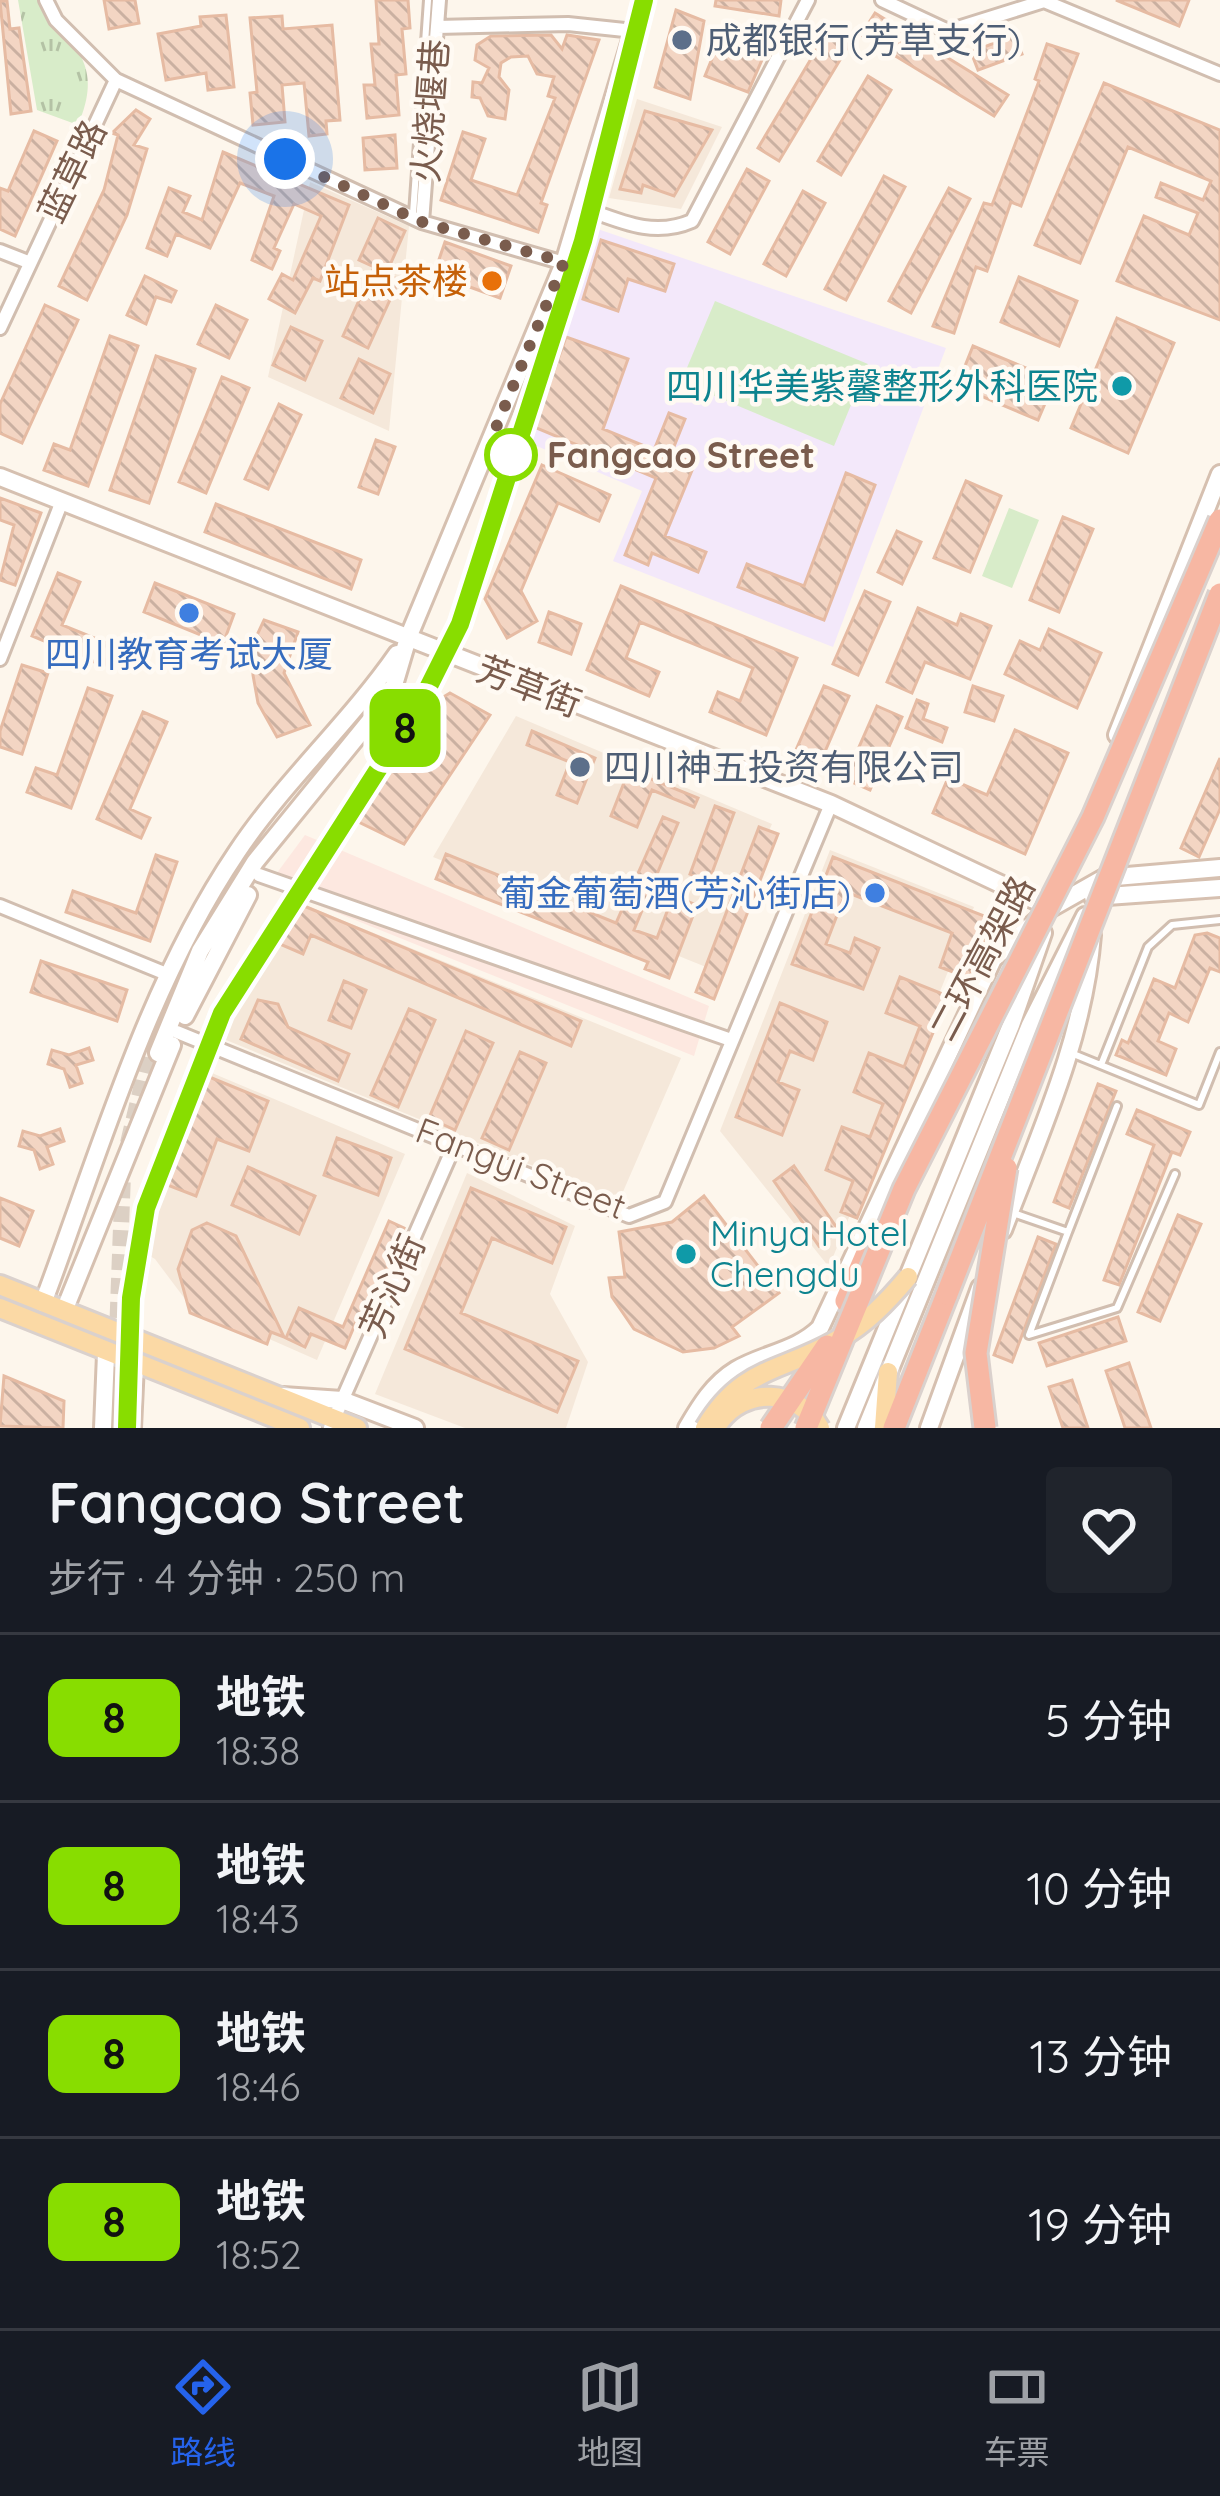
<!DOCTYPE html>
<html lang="zh">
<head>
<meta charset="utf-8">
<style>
  body { margin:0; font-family:Quicksand,"Noto Sans SC",sans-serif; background:#20242c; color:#f1f3f6; height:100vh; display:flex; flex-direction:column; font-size:45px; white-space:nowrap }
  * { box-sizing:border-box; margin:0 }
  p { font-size:39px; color:#9ea1a6 }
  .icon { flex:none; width:66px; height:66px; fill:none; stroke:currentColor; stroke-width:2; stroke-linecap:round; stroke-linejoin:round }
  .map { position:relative; height:1428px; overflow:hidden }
  .sheet { display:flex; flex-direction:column; background:#171b24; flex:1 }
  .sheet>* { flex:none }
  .badge { padding:0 24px; border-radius:18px; font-size:42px; line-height:78px }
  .you { position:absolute; width:60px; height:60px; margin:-30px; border:9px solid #fff; border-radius:50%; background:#1a73e8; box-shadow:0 0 0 18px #1a73e833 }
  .map>.badge { position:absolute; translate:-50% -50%; box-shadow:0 0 0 6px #fff }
  .round { display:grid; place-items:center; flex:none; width:126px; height:126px; border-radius:12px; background:#20242c }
  .head { display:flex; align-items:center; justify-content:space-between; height:204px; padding:0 48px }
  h1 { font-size:57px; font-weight:600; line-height:90px }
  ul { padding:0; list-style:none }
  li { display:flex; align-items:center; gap:36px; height:168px; padding:0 48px; border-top:3px solid #363941 }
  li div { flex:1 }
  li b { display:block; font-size:45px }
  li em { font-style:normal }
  li .badge { min-width:132px; font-weight:700; text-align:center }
  .dock { display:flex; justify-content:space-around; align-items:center; height:168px; border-top:3px solid #363941; background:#171b24; font-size:33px; color:#9ea1a6 }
  .dock a { display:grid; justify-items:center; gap:6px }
  .dock .selected { color:#2563eb }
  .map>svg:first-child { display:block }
  .residential { fill:#f5e8da }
  .commercial { fill:#fde8e0 }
  .education { fill:#f3e8fa }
  .park { fill:url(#park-tufts) }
  .garden { fill:#d8ecc9 }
  .building { fill:url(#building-back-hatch); stroke:#e6bba3; stroke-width:3 }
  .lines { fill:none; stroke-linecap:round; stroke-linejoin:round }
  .secondary-tunnel { stroke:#dcd0c4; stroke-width:16; stroke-dasharray:16 8; stroke-linecap:butt }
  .lane-casing { stroke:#d1beb0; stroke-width:12 }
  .street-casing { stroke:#d1beb0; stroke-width:18 }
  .secondary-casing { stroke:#d6c0b0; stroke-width:22 }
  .primary-casing { stroke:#dad1cd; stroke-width:24 }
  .highway-casing { stroke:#dad1cd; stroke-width:27 }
  .lane { stroke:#fff; stroke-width:6 }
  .street { stroke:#fff; stroke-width:12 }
  .secondary { stroke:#fff; stroke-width:16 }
  .primary { stroke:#fbd9a5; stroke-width:18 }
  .highway { stroke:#f7b7a3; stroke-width:21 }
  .primary-bridge-casing { stroke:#dad1cd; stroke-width:24; stroke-linecap:butt }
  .highway-bridge-casing { stroke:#dad1cd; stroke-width:27; stroke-linecap:butt }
  .primary-bridge { stroke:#fbd9a5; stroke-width:18 }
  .highway-bridge { stroke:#f7b7a3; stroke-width:21 }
  .line-casing { stroke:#fff; stroke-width:27 }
  .line { stroke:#8d0; stroke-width:18 }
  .walk { stroke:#7a5c4d; stroke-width:12; stroke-dasharray:0 21.6 }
  .service-dot { fill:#5c6f8a; stroke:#fffaf3; stroke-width:4.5 }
  .food-dot { fill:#e8710a; stroke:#fffaf3; stroke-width:4.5 }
  .culture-dot { fill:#0f9aa8; stroke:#fffaf3; stroke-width:4.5 }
  .stop-dot { fill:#fff; stroke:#8d0; stroke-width:6 }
  .shop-dot { fill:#3f7fe0; stroke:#fffaf3; stroke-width:4.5 }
  .labels { text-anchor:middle; stroke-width:9; stroke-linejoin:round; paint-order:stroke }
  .service-label { font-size:36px; fill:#4e5e75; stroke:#fffaf3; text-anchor:start }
  .street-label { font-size:36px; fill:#7a5c4d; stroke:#fffaf3 }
  .food-label { font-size:36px; fill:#c56008; stroke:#fffaf3; text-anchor:end }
  .culture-label { font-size:36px; fill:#0d838f; stroke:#fffaf3; text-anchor:end }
  .stop-label { font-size:36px; font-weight:bold; fill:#7a5c4d; stroke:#fffaf3; text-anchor:start }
  .shop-label { font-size:36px; fill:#366cbe; stroke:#fffaf3 }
</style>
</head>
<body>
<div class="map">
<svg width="1220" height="1428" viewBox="0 0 1220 1428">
  <defs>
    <pattern id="park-tufts" width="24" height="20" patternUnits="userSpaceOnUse" patternTransform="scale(3)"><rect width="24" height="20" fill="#d8ecc9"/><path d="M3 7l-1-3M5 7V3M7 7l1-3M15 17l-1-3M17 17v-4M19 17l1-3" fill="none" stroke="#b4c2a5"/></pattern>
    <pattern id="building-back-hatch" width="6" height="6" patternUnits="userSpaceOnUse" patternTransform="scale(3)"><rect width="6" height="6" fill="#f3d5c3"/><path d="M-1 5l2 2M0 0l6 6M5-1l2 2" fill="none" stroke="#cab0a1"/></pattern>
  </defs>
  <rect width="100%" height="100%" fill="#fdf6ec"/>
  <path class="residential" d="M637,99L722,127L681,209L609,198Z
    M310,182L409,226L389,431L268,377Z
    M516,716L772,824L706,967L433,857Z
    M830,850L974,907L829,1267L720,1131Z
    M283,896L681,1058L619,1201L209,1033Z
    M193,1065L405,1154L317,1360L188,1303L155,1259L129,1244Z
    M467,1173L575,1226L550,1294L588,1362L566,1428H465L375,1394Z"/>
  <path class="commercial" d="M305,835L709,1006L694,1056L268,885Z"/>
  <path class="education" d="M583,224L946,348L833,647L613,561L642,491L511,435Z"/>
  <path class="park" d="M18,0H40C75,47 104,66 78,125L37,110Z"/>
  <path class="garden" d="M715,301L868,364L834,446L681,382Z
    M1009,508L1039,520L1012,588L982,576Z"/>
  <path class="building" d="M104,0H135L139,23L109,29Z
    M376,0H408L410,28L402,29L406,74L396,75L399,115L367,118L364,85H375L371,44H379Z
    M716,0H781L779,16L715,6Z
    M1116,0H1189L1179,26Z
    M0,1H7L10,29L19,28L31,111L11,114Z
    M676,10L704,21L690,99L655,87Z
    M875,13L1008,95L994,116L861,35Z
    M226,15L234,87L208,90L206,73L166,80L158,34L201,26L200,17Z
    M282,16L283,29L332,25L340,120L326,121L327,134L309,136L304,83L282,85L285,122L253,125L250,93L257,92L250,18Z
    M724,29L768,46L748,92L705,76Z
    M827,32L849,45L779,161L758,148Z
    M551,35L562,49L567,35L599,40L541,203L547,205L538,232L441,200L463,132L485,139L471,180L517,195L555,98L548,96L554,77L537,74L528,56L511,57L501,63L499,77L509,90L505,119L488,116L480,98L472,97L473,82L482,83L489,68L475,60L477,45L491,36Z
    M1015,35L1022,54L978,70L971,52Z
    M1047,44L1078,54L1021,206L1011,202L987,271L976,267L954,333L933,326L984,203L992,205L1039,81L1035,79Z
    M868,76L891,90L841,175L818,161Z
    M1104,83L1220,130V320L1117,281L1144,216L1189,235L1198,213L1156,197L1161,183L1203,200L1211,181L1128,147L1080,263L1035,245Z
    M136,110L150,119L134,145L147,149L127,215L87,300L59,286L104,190L118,135L112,133Z
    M645,111L712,130L674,196L643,185L641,193L620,189Z
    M34,131L57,141L15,236L0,229V188L8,191Z
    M395,135L397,168L365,170L363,138Z
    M223,152L349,205L320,281L313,278L295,313L269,299L282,274L293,280L321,216L294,204L274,248L280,251L272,269L252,260L274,196L240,183L210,248L176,234L167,256L147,248L169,188L190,196L183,212L202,220Z
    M747,169L769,181L730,254L708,242Z
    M884,176L905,187L846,300L825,289Z
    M949,188L970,199L911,313L889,301Z
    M803,191L825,203L786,276L764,264Z
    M378,218L405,231L386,274L399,280L368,348L343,336L374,267L359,260Z
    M601,240L674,264L665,291L628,279L618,311L583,299Z
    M445,242L511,266L500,298L434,274Z
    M145,276L176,291L171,302L156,297L146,324L127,315Z
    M1019,277L1077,301L1059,346L1001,322Z
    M45,305L78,320L22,443L0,433V404Z
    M216,305L247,320L229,358L198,344Z
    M1117,318L1174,343L1128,453L1071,428Z
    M291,327L322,341L305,380L273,365Z
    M110,336L138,346L88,486L44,470L54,444L70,450Z
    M566,337L628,359L603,429L654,450L669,413L685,419L671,454L695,463L665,536L706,552L698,572L652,553L648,565L625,555L656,478L534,427Z
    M973,346L1055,380L1038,420L957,386Z
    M156,356L195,369L149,503L110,490Z
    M359,359L390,374L373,413L341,398Z
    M222,377L249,388L206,493L179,482Z
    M279,404L301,415L268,489L245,479Z
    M376,440L395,447L378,494L359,487Z
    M542,465L610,495L599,521L558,503L521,591L537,621L507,638L485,599Z
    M846,473L875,485L824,620L738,587L747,564L804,586Z
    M966,481L1001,496L970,572L934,558Z
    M0,498L41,513L15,585L0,580L14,525L0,520Z
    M216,504L361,560L351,589L205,532Z
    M1063,517L1093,529L1059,612L1030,600Z
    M897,531L921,542L902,584L878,572Z
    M58,573L80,582L62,625L112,645L104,666L32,636Z
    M155,583L234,614L223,644L144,612Z
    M621,586L797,658L766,735L710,712L718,692L740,701L753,668L640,622L626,658L659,672L649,696L587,670Z
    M865,591L890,602L858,675L833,664Z
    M918,608L957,625L961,614L991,626L970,679L925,662L912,693L887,682Z
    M549,612L581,624L571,654L539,642Z
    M264,620L298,632L284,673L310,725L277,737L258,703L253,675L252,646Z
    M1049,629L1101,653L1077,708L1005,674L1020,641L1040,650Z
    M22,665L48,673L22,754L0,747V731Z
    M824,686L849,696L817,770L792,759Z
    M973,686L1003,696L994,721L965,712Z
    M88,688L112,696L71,808L27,792L36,768L57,775Z
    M450,693L490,715L404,844L340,813L407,719Z
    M917,700L928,704L923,719L947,728L942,742L906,728Z
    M877,706L902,717L870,790L845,779Z
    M143,712L167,722L130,809L150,818L141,838L97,819Z
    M1015,730L1068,753L1025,854L933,813L948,778L987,795Z
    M532,731L595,758L577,803L557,795L570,762L527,745Z
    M1220,758V809L1199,857L1181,848Z
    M629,770L698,798L694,807L652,790L637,827L611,816Z
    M715,806L734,813L709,881L690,874Z
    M663,817L678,823L634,930L657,938L673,896L697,905L669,978L645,969L648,962L436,879L446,854L616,923Z
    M759,827L778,834L714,999L696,992Z
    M156,855L177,862L150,941L66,912L73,891L136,913Z
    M833,857L992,919L969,978L940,967L952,933L846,892L826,944L850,953L855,938L879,948L863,989L792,964Z
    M292,901L581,1021L571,1046L311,935L303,954L275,942Z
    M1207,933L1220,938V972L1210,968L1188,1022L1169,1013L1158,1041L1176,1049L1166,1075L1116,1055L1122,1040L1128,1043L1154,979L1175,988L1195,935Z
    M41,961L127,990L117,1021L31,992Z
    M900,977L948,996L857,1218L841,1212L853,1181L826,1170L842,1127L870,1137L883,1104L854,1092L869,1053L904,1067L920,1026L886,1013Z
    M344,981L366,990L351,1028L329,1020Z
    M258,1000L278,1004L288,1027L349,1054L338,1081L241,1039Z
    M780,1003L827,1022L813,1060L790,1051L778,1082L799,1090L782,1135L736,1117Z
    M409,1009L435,1020L398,1107L371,1095Z
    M466,1031L493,1043L455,1130L429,1118Z
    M89,1048L93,1060L76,1065L82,1083L70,1087L64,1069L48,1064L52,1050L69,1055Z
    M520,1052L546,1063L509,1150L482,1138Z
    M202,1074L268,1101L249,1151L217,1139L196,1196L162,1183Z
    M1098,1084L1116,1091L1069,1208L1054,1202Z
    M1137,1110L1190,1132L1180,1155L1172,1152L1119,1285L1104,1280L1154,1145L1127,1134Z
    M60,1129L64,1141L47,1147L53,1164L40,1169L34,1150L19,1146L23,1131L40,1136Z
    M337,1138L391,1158L378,1195L324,1175Z
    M794,1166L839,1231L819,1246L774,1181Z
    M248,1167L315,1196L299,1234L232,1205Z
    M471,1188L566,1227L552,1263L492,1238L461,1313L578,1361L557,1412L405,1349Z
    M704,1196L779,1293L732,1327L739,1336L714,1348L683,1352L634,1329L612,1297L609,1278L625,1277L619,1232L672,1222Z
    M0,1198L33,1211L19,1246L0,1238Z
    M1178,1215L1201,1224L1160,1321L1138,1312Z
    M389,1221L404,1228L366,1318L359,1315L345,1348L311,1334L305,1347L286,1338L299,1308L343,1327Z
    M207,1223L236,1236L284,1337L271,1332L267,1344L190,1313L178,1269L192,1230Z
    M1038,1237L1056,1244L1012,1362L994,1355Z
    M1118,1317L1126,1341L1047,1366L1039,1343Z
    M1129,1363L1151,1428H1125L1106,1371Z
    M4,1376L64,1401L63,1428L0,1426Z
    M1072,1380L1088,1428H1063L1049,1387Z"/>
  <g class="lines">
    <path class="secondary-tunnel" d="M128,1143L150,1051
      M114,1414L123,1174"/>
    <g class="lane-casing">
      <path id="lane" d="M413,214L428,0
        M1071,1053L1199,1105L1220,1052
        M1101,1065L1148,947L1172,925L1220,920
        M1013,1213L1068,1232L1029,1335L1117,1308L1175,1174
        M1068,1232L1117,1106"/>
    </g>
    <g class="street-casing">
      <path id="street" d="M46,0L56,20L116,80L422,222L564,263
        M882,0L948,31L1044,1L1220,74
        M437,27L568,24L634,31
        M581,207C620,221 653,238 692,221L808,0
        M422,222L439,0
        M0,251L28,262
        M0,328L116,80
        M0,659L62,501
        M259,875L731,1040
        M0,906L169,975
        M177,1032L629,1216L665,1202L831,804
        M330,1428L455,1144"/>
    </g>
    <g class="secondary-casing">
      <path id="secondary" d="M0,477L831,804L1051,908
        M1117,735L1220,474
        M1093,897L1220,888
        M185,1016L248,895
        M158,1053L200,951L255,862L391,695L408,638L564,263L643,0
        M1003,1230C1040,1133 1084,1039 1092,935
        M43,1303C100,1152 146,987 237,852C282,784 349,723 397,654
        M64,1311L172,1045
        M283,1396L342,1400L415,1428
        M103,1428L106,1354
        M132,1428L135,1364
        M687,1428C700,1406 713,1384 736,1370C763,1354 797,1351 820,1328L993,959L1051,908L1104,878L1220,868
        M846,1428L1011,1025L1043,933
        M866,1428L1030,1025L1085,916
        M929,1428L980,1288"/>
    </g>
    <g class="primary-casing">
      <path id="primary" d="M0,1285L357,1428
        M0,1308L300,1428
        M884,1428L888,1372"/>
    </g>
    <g class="highway-casing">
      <path id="highway" d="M846,1301L873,1239
        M894,1428L947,1294"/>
    </g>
    <use href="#lane" class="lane"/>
    <use href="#street" class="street"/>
    <use href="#secondary" class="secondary"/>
    <use href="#primary" class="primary"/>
    <use href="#highway" class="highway"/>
    <g class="primary-bridge-casing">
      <path id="primary-bridge" d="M718,1424C744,1386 798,1388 820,1428
        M705,1428C742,1366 780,1373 837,1340C866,1324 887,1302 908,1277"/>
    </g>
    <g class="highway-bridge-casing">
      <path id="highway-bridge" d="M947,1294L1220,594
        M771,1428L827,1346
        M806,1428L904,1189L1093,817L1220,520
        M985,1428L976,1353L1006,1168"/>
    </g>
    <use href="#primary-bridge" class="primary-bridge"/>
    <use href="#highway-bridge" class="highway-bridge"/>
  </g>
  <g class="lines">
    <g class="line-casing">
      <path id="line" d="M127,1428L131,1298L146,1208L222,1013L420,704L460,624L583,241L644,0"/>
    </g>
    <use href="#line" class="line"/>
    <path class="walk" d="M285,159L422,222L564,262L495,430L511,455"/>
  </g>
  <g class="service-dot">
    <circle cx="682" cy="40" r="12"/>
    <circle cx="580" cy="767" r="12"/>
  </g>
  <circle class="food-dot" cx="492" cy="281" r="12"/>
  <g class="culture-dot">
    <circle cx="1122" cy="386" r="12"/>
    <circle cx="686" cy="1254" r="12"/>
  </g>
  <circle class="stop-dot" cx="511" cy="455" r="24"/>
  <g class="shop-dot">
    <circle cx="189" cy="613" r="12"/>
    <circle cx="875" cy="893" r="12"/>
  </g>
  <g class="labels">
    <g class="service-label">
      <text x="706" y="53">成都银行(芳草支行)</text>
      <text x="604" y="780">四川神五投资有限公司</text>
    </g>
    <g class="street-label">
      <text transform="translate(430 111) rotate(-86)" y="13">火烧堰巷</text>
      <text transform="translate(72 171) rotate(-64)" y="13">蓝草路</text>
      <text transform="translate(529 686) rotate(21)" y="13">芳草街</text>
      <text transform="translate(982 958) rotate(-62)" y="13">二环高架路</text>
      <text transform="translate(521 1168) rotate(21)" y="13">Fangyi Street</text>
      <text transform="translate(392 1286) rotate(-66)" y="13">芳沁街</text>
    </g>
    <g class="food-label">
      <text x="468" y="294">站点茶楼</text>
    </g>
    <g class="culture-label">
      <text x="1098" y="399">四川华美紫馨整形外科医院</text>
      <text x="710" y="1246" text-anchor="start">Minya Hotel<tspan x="710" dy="41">Chengdu</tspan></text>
    </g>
    <g class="stop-label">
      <text x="547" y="468">Fangcao Street</text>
    </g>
    <g class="shop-label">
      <text x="189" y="667">四川教育考试大厦</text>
      <text x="851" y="906" text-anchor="end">葡金葡萄酒(芳沁街店)</text>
    </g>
  </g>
</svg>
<div class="you" style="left:285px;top:159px"></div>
<b class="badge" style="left:405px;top:728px;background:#8d0;color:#111">8</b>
</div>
<section class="sheet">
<div class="head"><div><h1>Fangcao Street</h1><p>步行 · 4 分钟 · 250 m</p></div><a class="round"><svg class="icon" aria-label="heart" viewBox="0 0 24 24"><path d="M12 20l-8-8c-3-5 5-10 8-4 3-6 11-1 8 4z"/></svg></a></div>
<ul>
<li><span class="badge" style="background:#8d0;color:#111">8</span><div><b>地铁</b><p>18:38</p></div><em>5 分钟</em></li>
<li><span class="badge" style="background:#8d0;color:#111">8</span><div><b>地铁</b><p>18:43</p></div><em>10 分钟</em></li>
<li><span class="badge" style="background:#8d0;color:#111">8</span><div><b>地铁</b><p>18:46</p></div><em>13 分钟</em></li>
<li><span class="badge" style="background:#8d0;color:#111">8</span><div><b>地铁</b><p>18:52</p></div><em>19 分钟</em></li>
</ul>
</section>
<nav class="dock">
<a class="selected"><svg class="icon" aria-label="directions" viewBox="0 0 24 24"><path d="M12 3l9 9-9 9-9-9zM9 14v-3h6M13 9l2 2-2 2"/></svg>路线</a>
<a><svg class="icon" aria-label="map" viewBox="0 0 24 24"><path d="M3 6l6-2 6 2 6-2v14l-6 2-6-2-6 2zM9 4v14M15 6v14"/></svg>地图</a>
<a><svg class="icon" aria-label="tickets" viewBox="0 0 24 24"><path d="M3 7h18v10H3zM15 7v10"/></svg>车票</a>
</nav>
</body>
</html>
